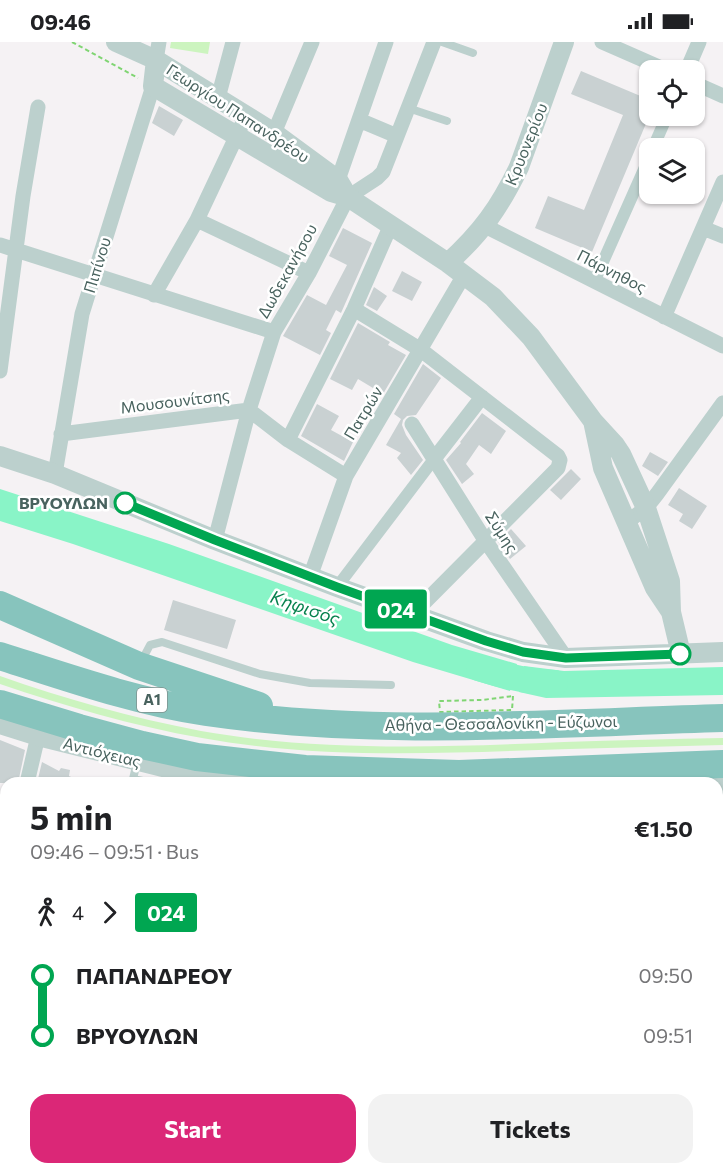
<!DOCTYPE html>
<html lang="en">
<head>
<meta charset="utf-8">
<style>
  body { margin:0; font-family:Commissioner,sans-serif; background:#f2f2f2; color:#202124; height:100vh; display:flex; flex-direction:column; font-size:22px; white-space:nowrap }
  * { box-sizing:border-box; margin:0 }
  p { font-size:20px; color:#757577 }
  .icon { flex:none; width:33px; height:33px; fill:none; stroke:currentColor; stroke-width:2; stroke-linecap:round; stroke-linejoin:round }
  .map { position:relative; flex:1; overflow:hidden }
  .panel { position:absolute; left:0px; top:735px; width:723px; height:398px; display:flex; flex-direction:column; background:#fff; border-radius:18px 18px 0 0; box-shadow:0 2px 4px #0004 }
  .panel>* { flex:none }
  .badge { padding:0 12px; border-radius:4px; font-size:21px; line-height:39px }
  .buttons { position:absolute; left:639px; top:18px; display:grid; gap:12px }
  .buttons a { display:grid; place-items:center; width:66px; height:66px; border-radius:12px; background:#fff; box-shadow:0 2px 4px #0004; font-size:30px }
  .map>.badge { position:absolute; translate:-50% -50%; box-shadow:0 0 0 3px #fff }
  .legs { display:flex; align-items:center; gap:9px; height:66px; padding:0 30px; font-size:20px }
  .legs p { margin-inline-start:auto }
  .overview { display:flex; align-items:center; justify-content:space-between; height:102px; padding:0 30px }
  h1 { font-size:33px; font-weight:700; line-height:45px }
  .primary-button { display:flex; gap:12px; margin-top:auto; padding:12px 30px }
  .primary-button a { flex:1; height:69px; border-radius:18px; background:#db2777; color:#fff; font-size:24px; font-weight:700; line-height:69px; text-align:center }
  .primary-button a+a { background:#f2f2f2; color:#202124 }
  ul { padding:0 30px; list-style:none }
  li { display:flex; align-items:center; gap:21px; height:60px; font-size:22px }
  li i { display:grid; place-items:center; width:9px; height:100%; margin:0 8px; background:currentColor }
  li i::after { content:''; width:15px; height:15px; margin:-8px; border:4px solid; border-radius:50%; background:#fff }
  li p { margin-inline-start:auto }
  li:first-child i { background:linear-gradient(#0000 50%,currentColor 0) }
  li:last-child i { background:linear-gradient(currentColor 50%,#0000 0) }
  .status { display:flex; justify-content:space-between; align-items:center; height:42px; padding:0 30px; background:#fff; direction:ltr }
  .status svg { height:16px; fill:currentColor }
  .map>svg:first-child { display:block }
  .green { fill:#ccf4bf }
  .water { fill:#89f4c7 }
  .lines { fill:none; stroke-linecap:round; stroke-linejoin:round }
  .river { stroke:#89f4c7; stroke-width:26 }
  .building { fill:#c9d1d2 }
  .path { stroke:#80d573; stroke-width:2; stroke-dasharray:4.5 3; stroke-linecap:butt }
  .service { stroke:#bcd0cd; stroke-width:8 }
  .pedestrian { stroke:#bcd0cd; stroke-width:12 }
  .minor { stroke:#bcd0cd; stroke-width:15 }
  .tertiary { stroke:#bcd0cd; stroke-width:20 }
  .motorway { stroke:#87c4bd; stroke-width:28 }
  .line-1-casing { stroke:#fff; stroke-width:14 }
  .line-1 { stroke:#00a651; stroke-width:9 }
  .stop-1-dot { fill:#fff; stroke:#00a651; stroke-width:3 }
  .labels { text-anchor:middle; stroke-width:5; stroke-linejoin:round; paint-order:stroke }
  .shield { fill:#fff; stroke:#7f918e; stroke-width:1.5 }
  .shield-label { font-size:15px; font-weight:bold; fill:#48625e }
  .street-label { font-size:16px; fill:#48625e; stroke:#fff }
  .stop-label { font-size:16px; font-weight:bold; fill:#48625e; stroke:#fff; text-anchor:end }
  .water-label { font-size:18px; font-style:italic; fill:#06814d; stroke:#fff }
</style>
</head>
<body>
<div class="status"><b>09:46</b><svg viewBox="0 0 49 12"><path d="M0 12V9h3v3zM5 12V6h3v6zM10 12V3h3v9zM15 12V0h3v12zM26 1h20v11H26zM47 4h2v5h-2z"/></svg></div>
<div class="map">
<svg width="723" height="1132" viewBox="0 0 723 1132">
  <rect width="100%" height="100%" fill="#f5f2f4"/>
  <path class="green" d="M171,0H210L208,12L170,6Z
    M0,634C65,657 133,676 201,689C321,710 444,705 564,700C617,698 670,697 723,696V703C672,704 620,706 569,707C446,711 323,718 202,696C133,684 65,664 0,642Z"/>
  <path class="water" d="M0,447L169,502L452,603L517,622L510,649L413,620L73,502L0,479Z
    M524,624L564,629L723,625V653L546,656L519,650Z"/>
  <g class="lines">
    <path class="river" d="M479,626C504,634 529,640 555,641"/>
  </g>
  <path class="building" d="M581,29L650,58V72L592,210L535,186L548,154L584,168L623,73L571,52Z
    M159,64L183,78L174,94L152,81Z
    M343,186L372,201L341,271L336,268L326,288L331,291L320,313L283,294L307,253L326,263L347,223L329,214Z
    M402,229L422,240L412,259L392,249Z
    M374,245L387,254L377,269L366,263Z
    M358,281L390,300L388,303L406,313L383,352L358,337L352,348L330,337Z
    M423,322L441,336L416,373L407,374L403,378L402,383L406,393L423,418L411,433L397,416L401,411L386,403L401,377L394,372Z
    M317,362L339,374L331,388L353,400L344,419L301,394Z
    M482,371L506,389L491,412L479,403L466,422L474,432L462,442L446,418L461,401L460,400Z
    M650,410L668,420L658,434L642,424Z
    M571,427L581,437L561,458L550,448Z
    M679,446L707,464L692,487L679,479L683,472L668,463Z
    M511,487L526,504L510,517L498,500Z
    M173,558L236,578L227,607L164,588Z
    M0,698L25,708L18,741H0Z
    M42,720L59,729L61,726L70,728L69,734L84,741H37Z"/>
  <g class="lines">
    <path class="path" d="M72,0L138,36
      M513,654L512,668L440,670L439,659L482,658Z"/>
    <path class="service" d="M442,0L473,11
      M408,66L447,79
      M141,620L150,603L162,600L260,632L310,641L391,643
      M137,720L133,737L152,741"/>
    <path class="pedestrian" d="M653,106L667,74
      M594,240L650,114
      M337,545L434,417"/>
    <path class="minor" d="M602,0L666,28
      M156,18L159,0
      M687,28L699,0
      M694,41L723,54
      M218,56L233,0
      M359,78L397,94
      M274,91L312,0
      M338,138L386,0
      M197,178L309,231
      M485,184L723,304
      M703,186L723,194
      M0,203L274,290
      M154,253L197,178L246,74
      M354,267L421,308L558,414L560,418L558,426L412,573
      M664,275L723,140
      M0,329L23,154L38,65
      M412,382L485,498L566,616
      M61,392L249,368L288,398L346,434
      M288,398L354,267L390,185
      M434,417L482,355
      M55,432L82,272L153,44
      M627,480L646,466L657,452L723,361
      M215,498L249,368L274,290L309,231L348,155L377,136L383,130L434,0
      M310,535L346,434L464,233
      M27,741L38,694
      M0,874L6,844
      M0,901L6,902
      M717,911L723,913
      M0,1023L6,1024
      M717,1050L723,1053
      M536,1126L567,1132
      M97,1132L98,1126
      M239,1132L240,1126
      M392,1132L393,1126
      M719,1132L723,1122"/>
    <path class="tertiary" d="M116,0L156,18L274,91L338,138L348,155
      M156,18L153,44L331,150L348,155L448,221L493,255L531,295L593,379L615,403L621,412L646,466L670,539L671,570L681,612
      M448,221C482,190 499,166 519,125L564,0
      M593,379L603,426L655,546L671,570
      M0,414L55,432L215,498L337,545L486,599L523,610L566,616L723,610
      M0,682L38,694L171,727L277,741
      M717,743H723
      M0,767L6,768
      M447,1132L448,1126
      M598,1132L599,1126"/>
    <path class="motorway" d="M0,563L139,624L259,664
      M0,614C66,635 137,660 206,670C377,695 551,681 723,676
      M0,662L79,686L142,703L197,715L305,727L459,732L723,722"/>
  </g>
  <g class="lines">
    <g class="line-1-casing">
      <path id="line-1" d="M125,461L215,498L337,545L486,599L523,610L566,616L680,612"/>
    </g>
    <use href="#line-1" class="line-1"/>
  </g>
  <g class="stop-1-dot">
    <circle cx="125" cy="461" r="10"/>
    <circle cx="680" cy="612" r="10"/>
  </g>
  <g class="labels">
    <rect class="shield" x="137" y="646" width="30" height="24" rx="4.5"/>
    <g class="shield-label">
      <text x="152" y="663">Α1</text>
    </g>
    <g class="street-label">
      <text transform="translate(238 71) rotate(33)" y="6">Γεωργίου Παπανδρέου</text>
      <text transform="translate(526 102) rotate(-68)" y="6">Κρυονερίου</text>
      <text transform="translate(97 223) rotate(-73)" y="6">Πιπίνου</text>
      <text transform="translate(287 229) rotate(-61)" y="6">Δωδεκανήσου</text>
      <text transform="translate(612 229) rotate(27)" y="6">Πάρνηθος</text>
      <text transform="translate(175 359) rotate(-7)" y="6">Μουσουνίτσης</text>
      <text transform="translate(363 371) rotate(-59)" y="6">Πατρών</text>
      <text transform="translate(502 490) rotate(57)" y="6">Σύμης</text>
      <text transform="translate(501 681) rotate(-1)" y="6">Αθήνα - Θεσσαλονίκη - Εύζωνοι</text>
      <text transform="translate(102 710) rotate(14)" y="6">Αντιόχειας</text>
    </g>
    <g class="stop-label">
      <text x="108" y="467">ΒΡΥΟΥΛΩΝ</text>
    </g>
    <g class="water-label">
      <text transform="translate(305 566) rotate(19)" y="6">Κηφισός</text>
    </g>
  </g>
</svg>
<div class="buttons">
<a><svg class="icon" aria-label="locate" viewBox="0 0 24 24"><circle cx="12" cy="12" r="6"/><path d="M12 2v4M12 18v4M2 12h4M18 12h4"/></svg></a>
<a><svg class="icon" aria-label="layers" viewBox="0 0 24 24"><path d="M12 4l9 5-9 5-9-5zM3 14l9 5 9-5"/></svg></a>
</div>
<b class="badge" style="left:396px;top:567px;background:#00a651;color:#fff">024</b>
<section class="panel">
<div class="overview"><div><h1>5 min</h1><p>09:46 – 09:51 · Bus</p></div><b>€1.50</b></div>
<div class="legs"><svg class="icon" aria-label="walk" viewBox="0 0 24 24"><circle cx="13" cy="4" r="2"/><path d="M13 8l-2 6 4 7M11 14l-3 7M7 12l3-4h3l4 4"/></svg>4<svg class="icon" aria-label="forward" viewBox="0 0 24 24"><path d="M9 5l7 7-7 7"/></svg><b class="badge" style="background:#00a651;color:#fff">024</b></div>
<ul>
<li><i style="color:#00a651"></i><b>ΠΑΠΑΝΔΡΕΟΥ</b><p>09:50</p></li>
<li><i style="color:#00a651"></i><b>ΒΡΥΟΥΛΩΝ</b><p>09:51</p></li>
</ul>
<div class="primary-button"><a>Start</a><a>Tickets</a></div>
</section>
</div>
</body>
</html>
